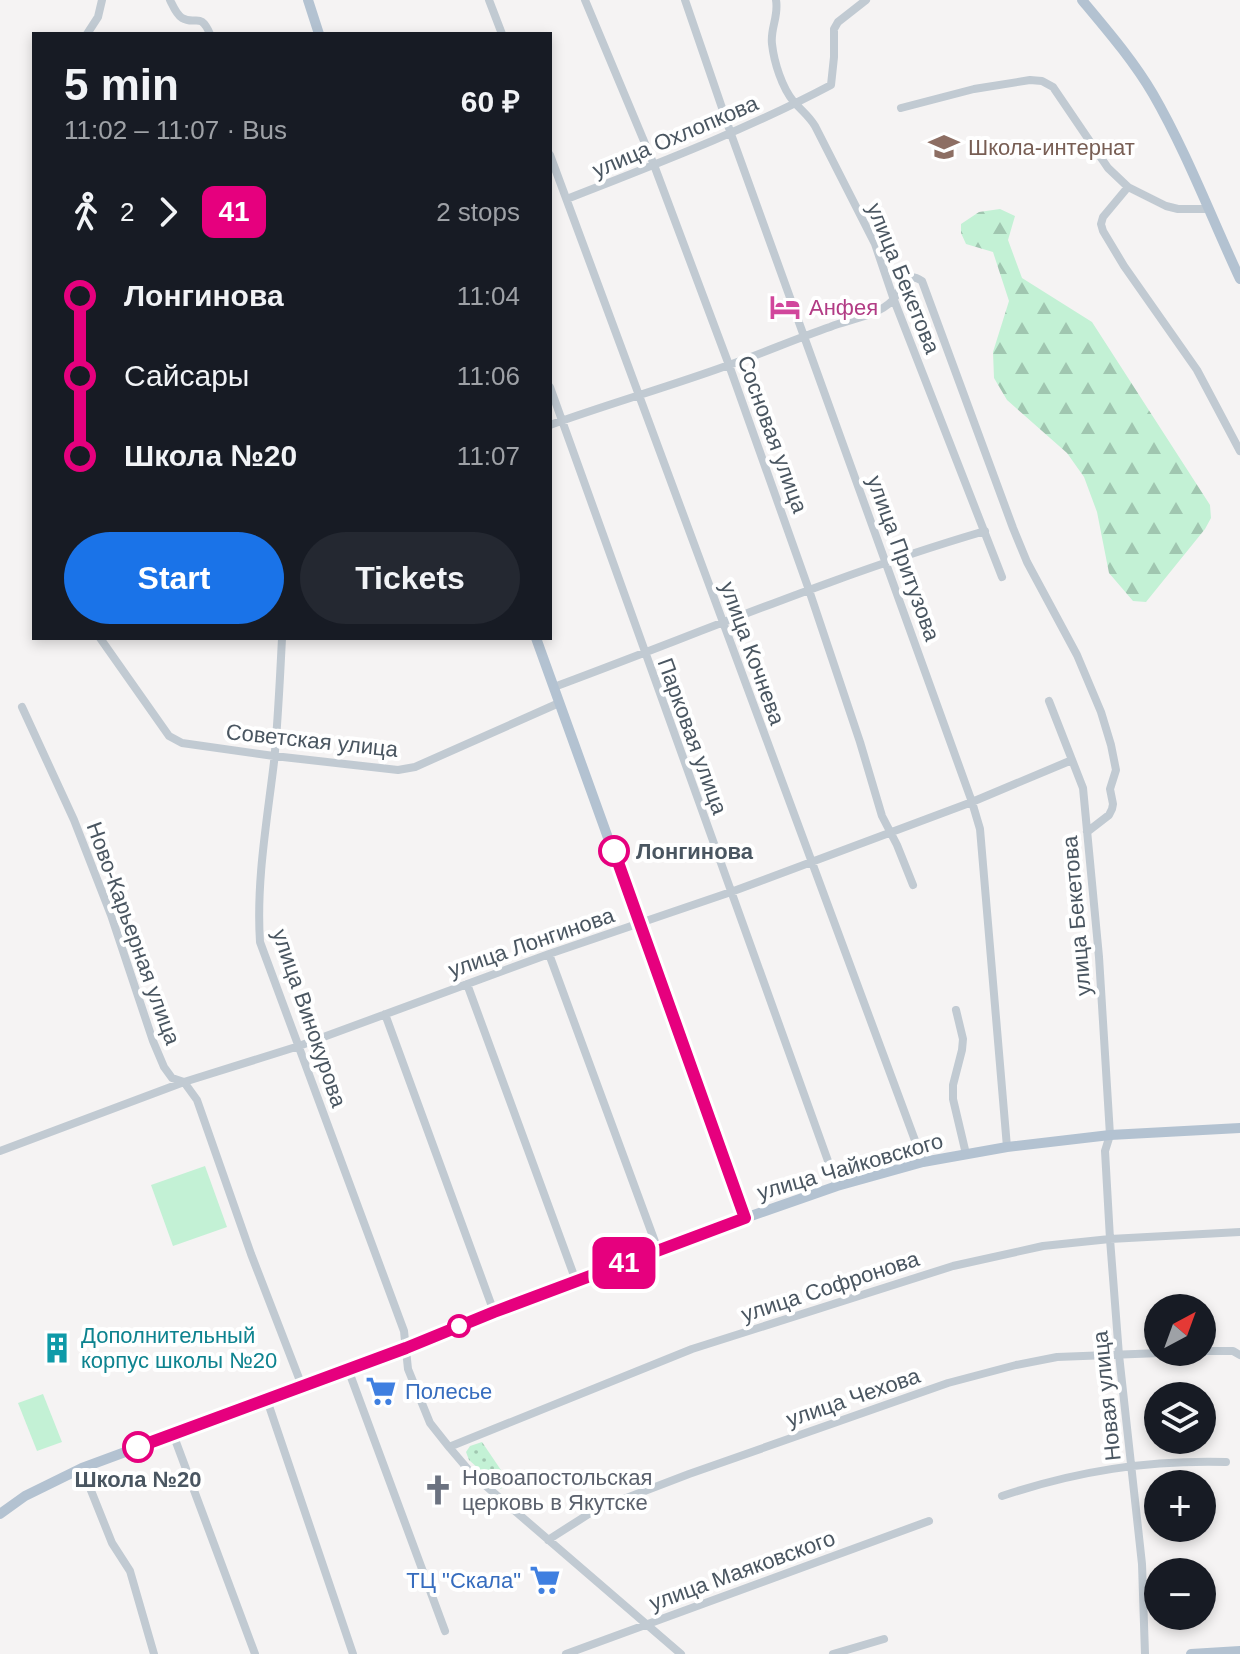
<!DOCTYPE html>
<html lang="en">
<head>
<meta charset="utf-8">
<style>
  body { margin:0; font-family:Arial,sans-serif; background:#242831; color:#f1f3f6; height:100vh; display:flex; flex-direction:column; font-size:30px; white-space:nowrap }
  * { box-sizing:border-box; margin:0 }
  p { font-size:26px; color:#9ea1a6 }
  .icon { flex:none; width:44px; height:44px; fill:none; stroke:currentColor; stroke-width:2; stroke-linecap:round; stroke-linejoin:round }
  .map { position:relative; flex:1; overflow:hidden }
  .side { position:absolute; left:32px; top:32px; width:520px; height:608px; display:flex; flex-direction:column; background:#171b24; border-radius:0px; box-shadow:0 4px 12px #0003 }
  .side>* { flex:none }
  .badge { padding:0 16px; border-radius:12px; font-size:28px; line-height:52px }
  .needle { width:52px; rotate:41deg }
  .buttons { position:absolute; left:1144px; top:1294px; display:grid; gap:16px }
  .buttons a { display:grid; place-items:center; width:72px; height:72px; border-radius:50%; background:#171b24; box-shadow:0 4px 12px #0003; font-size:40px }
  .map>.badge { position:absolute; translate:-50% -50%; box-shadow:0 0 0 4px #fff }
  .legs { display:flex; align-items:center; gap:12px; height:88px; padding:0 32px; font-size:26px }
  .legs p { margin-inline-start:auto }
  .overview { display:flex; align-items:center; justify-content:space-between; height:136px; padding:0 32px }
  h1 { font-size:44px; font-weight:700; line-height:60px }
  .primary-button { display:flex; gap:16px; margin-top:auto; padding:16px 32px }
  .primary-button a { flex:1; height:92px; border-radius:48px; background:#1a73e8; color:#fff; font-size:32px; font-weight:700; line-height:92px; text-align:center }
  .primary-button a+a { background:#242831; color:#f1f3f6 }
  ul { padding:0 32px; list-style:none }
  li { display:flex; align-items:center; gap:28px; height:80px; font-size:30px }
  li i { display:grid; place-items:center; width:12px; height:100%; margin:0 10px; background:currentColor }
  li i::after { content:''; width:20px; height:20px; margin:-10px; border:6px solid; border-radius:50%; background:#171b24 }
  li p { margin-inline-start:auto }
  li:first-child i { background:linear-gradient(#0000 50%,currentColor 0) }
  li:last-child i { background:linear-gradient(currentColor 50%,#0000 0) }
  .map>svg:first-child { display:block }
  .grass { fill:url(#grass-dots) }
  .forest { fill:url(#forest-firs) }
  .green { fill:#c3f1d5 }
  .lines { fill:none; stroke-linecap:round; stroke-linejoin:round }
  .minor { stroke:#c1cad2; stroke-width:8 }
  .major { stroke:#b3c2d1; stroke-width:10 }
  .line-1-casing { stroke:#fff; stroke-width:18 }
  .line-1 { stroke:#e6007e; stroke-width:12 }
  .stop-1-dot { fill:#fff; stroke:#e6007e; stroke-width:4 }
  .labels { text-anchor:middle; stroke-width:8; stroke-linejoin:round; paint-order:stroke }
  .street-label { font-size:22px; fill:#4a5661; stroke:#fff }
  .education-label { font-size:22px; fill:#785e54; stroke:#fff; text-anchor:start }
  .hotel-label { font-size:22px; fill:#b23c85; stroke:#fff; text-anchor:start }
  .stop-label { font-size:22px; font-weight:bold; fill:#4a5661; stroke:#fff; text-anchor:start }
  .culture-label { font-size:22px; fill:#0d838f; stroke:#fff; text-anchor:start }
  .shop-label { font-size:22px; fill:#366cbe; stroke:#fff; text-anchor:start }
  .worship-label { font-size:22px; fill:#5b616d; stroke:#fff; text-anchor:start }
</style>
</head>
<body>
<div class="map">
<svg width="1240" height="1654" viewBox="0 0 1240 1654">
  <defs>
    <pattern id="grass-dots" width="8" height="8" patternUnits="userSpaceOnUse" patternTransform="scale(2)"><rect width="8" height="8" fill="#c3f1d5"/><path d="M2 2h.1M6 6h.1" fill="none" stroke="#a0c6b0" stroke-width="1.8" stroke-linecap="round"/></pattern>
    <pattern id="forest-firs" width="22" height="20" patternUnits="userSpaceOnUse" patternTransform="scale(2)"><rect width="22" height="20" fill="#c3f1d5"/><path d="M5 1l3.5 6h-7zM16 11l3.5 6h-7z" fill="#a0c6b0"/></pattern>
  </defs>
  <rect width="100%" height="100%" fill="#f5f3f3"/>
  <path class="grass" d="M482,1442L507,1479L501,1489L469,1460L466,1452L470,1446Z"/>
  <path class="forest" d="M1000,209L1015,216L1008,240L1022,278L1092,322L1210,505L1211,518L1205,529L1146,602L1133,601L1109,573L1097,512L1084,477L1067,453L1007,400L994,378L993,352L1009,301L993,252L966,244L961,233V224L979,212Z"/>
  <path class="green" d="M205,1166L227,1227L173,1246L151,1185Z
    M43,1394L62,1442L37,1451L18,1403Z"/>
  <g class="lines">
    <path class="minor" d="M170,0C173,6 176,14 182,18C196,26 200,11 210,34
      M489,0L502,34
      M585,0L654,165L729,365L809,590L860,742L882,816L897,845L913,885
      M685,0L731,134L972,802L980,829L1007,1147
      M776,0C779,16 770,29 772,44C774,62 782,88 794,102C802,111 809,116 815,126L875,244L894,300L1002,577
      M87,34L98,17L102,0
      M901,108L974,89L1030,80L1042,81L1053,87L1108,168L1128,187L1166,206L1178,209H1208
      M550,155L923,1162
      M1128,187L1103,217L1101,224L1103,231L1124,266L1197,370L1240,451
      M567,199C656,164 746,130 831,85L834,57V29L838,22L866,0
      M550,387L837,1186
      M550,425C608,404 668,387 726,366C761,354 795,339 830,327C850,319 877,316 892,301C902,292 902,268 922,281L1013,528L1027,562L1077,655L1101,712L1111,745L1116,770L1110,789L1113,804L1112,809L1109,815L1087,832
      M100,638L169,736L182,743L274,756L398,770L415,767L559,703
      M282,638C280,679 278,721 274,762C267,821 256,882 260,942L404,1331L408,1369L430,1423L449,1447L472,1474L681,1654
      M554,687C697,634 838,574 985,531
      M1049,701L1083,788L1099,957L1110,1135L1105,1151L1110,1239L1119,1355L1142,1564L1145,1654
      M22,707L74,820L111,915L153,1041L164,1067L172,1078L184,1082L197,1100L251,1254L302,1386
      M549,954L658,1250
      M467,984L576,1281
      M956,1010L963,1039L962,1050L953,1085V1099L966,1154
      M385,1014L494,1312
      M0,1151L184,1082L299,1046L549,954L731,892L972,802L1072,760
      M1202,1351H1233L1240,1355
      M348,1369L445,1631
      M267,1400L353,1654
      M173,1434L255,1654
      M449,1447L692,1349L953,1266L1043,1246L1110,1239L1240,1232
      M82,1468L112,1543L130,1571L154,1654
      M1002,1496C1077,1471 1147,1460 1226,1462
      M548,1540L595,1510L689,1474L948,1383L1016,1365L1057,1357L1187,1352
      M566,1654L929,1521
      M833,1654L884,1639"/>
    <path class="major" d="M308,0L319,34
      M1082,0C1107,30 1133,60 1153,94C1186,151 1212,219 1240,279
      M536,638L745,1218
      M0,1514L25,1496L82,1468L406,1348L494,1312L745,1218L837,1186L923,1162L1007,1147L1110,1135L1240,1128
      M1191,1654L1240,1651"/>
  </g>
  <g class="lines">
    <g class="line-1-casing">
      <path id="line-1" d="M138,1447L406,1348L494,1312L745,1218L614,851"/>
    </g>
    <use href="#line-1" class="line-1"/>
  </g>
  <defs>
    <g id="school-bare" transform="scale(2.4)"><path d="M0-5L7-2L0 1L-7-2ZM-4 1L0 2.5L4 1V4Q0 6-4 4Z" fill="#8d6e63" stroke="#fff" stroke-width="2.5" paint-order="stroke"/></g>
    <g id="hotel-bare" transform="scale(2.4)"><path d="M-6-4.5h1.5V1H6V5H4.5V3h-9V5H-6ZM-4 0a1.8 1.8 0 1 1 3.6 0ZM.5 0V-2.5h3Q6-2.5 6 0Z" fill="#d1479c" stroke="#fff" stroke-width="2.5" paint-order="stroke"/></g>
    <g id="building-bare" transform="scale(2.4)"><path d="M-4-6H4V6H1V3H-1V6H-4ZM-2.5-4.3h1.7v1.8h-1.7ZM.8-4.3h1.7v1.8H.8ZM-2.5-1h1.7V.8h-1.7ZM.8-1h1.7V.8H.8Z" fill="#0f9aa8" stroke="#fff" stroke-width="2.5" paint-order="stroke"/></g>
    <g id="supermarket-bare" transform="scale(2.4)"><path d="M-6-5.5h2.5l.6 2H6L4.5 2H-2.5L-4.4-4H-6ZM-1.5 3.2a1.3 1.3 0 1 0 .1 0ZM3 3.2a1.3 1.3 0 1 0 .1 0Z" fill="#3f7fe0" stroke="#fff" stroke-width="2.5" paint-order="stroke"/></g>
    <g id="church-bare" transform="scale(2.4)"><path d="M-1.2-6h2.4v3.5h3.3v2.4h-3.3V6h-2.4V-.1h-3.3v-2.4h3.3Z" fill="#6b7280" stroke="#fff" stroke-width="2.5" paint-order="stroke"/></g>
  </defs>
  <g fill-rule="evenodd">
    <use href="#school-bare" x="944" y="147"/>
    <use href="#hotel-bare" x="785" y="307"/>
    <use href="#building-bare" x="57" y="1348"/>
    <use href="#supermarket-bare" x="381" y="1391"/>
    <use href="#church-bare" x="438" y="1490"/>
    <use href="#supermarket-bare" x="545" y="1580"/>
  </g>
  <g class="stop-1-dot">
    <circle cx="614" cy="851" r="14"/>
    <circle cx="459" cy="1326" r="10"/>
    <circle cx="138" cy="1447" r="14"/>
  </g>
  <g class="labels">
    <g class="street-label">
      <text transform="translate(675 136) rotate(-23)" y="8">улица Охлопкова</text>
      <text transform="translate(904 278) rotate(68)" y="8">улица Бекетова</text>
      <text transform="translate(773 434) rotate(70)" y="8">Сосновая улица</text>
      <text transform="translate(904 558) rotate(70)" y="8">улица Притузова</text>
      <text transform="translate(753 653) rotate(70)" y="8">улица Кочнева</text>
      <text transform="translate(693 736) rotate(70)" y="8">Парковая улица</text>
      <text transform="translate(312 740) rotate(6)" y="8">Советская улица</text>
      <text transform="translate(1076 916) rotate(-95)" y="8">улица Бекетова</text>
      <text transform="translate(134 933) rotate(70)" y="8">Ново-Карьерная улица</text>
      <text transform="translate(531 942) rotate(-19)" y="8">улица Лонгинова</text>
      <text transform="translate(310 1018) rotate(71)" y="8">улица Винокурова</text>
      <text transform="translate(850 1166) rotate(-16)" y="8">улица Чайковского</text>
      <text transform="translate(830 1286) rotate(-18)" y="8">улица Софронова</text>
      <text transform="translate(1106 1396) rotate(-96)" y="8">Новая улица</text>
      <text transform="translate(853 1397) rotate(-19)" y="8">улица Чехова</text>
      <text transform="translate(742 1570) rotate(-20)" y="8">улица Маяковского</text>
    </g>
    <g class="education-label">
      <text x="968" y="155">Школа-интернат</text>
    </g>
    <g class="hotel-label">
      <text x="809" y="315">Анфея</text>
    </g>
    <g class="stop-label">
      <text x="636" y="859">Лонгинова</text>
      <text x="138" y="1487" text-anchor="middle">Школа №20</text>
    </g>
    <g class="culture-label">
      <text x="81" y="1343">Дополнительный<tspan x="81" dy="25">корпус школы №20</tspan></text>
    </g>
    <g class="shop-label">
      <text x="405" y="1399">Полесье</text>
      <text x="521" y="1588" text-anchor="end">ТЦ "Скала"</text>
    </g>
    <g class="worship-label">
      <text x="462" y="1485">Новоапостольская<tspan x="462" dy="25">церковь в Якутске</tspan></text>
    </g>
  </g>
</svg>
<div class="buttons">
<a><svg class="needle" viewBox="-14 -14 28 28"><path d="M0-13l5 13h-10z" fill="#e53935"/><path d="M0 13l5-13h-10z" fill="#9ea1a6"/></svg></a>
<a><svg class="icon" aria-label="layers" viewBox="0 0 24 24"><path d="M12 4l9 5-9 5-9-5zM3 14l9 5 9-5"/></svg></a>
<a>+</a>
<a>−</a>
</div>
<b class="badge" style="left:624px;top:1263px;background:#e6007e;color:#fff">41</b>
<section class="side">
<div class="overview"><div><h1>5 min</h1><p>11:02 – 11:07 · Bus</p></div><b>60 ₽</b></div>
<div class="legs"><svg class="icon" aria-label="walk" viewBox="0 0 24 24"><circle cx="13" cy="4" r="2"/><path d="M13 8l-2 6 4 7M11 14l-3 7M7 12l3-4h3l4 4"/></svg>2<svg class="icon" aria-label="forward" viewBox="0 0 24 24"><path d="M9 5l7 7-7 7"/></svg><b class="badge" style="background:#e6007e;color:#fff">41</b><p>2 stops</p></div>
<ul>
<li><i style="color:#e6007e"></i><b>Лонгинова</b><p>11:04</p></li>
<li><i style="color:#e6007e"></i><span>Сайсары</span><p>11:06</p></li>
<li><i style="color:#e6007e"></i><b>Школа №20</b><p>11:07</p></li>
</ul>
<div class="primary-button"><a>Start</a><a>Tickets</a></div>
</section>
</div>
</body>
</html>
